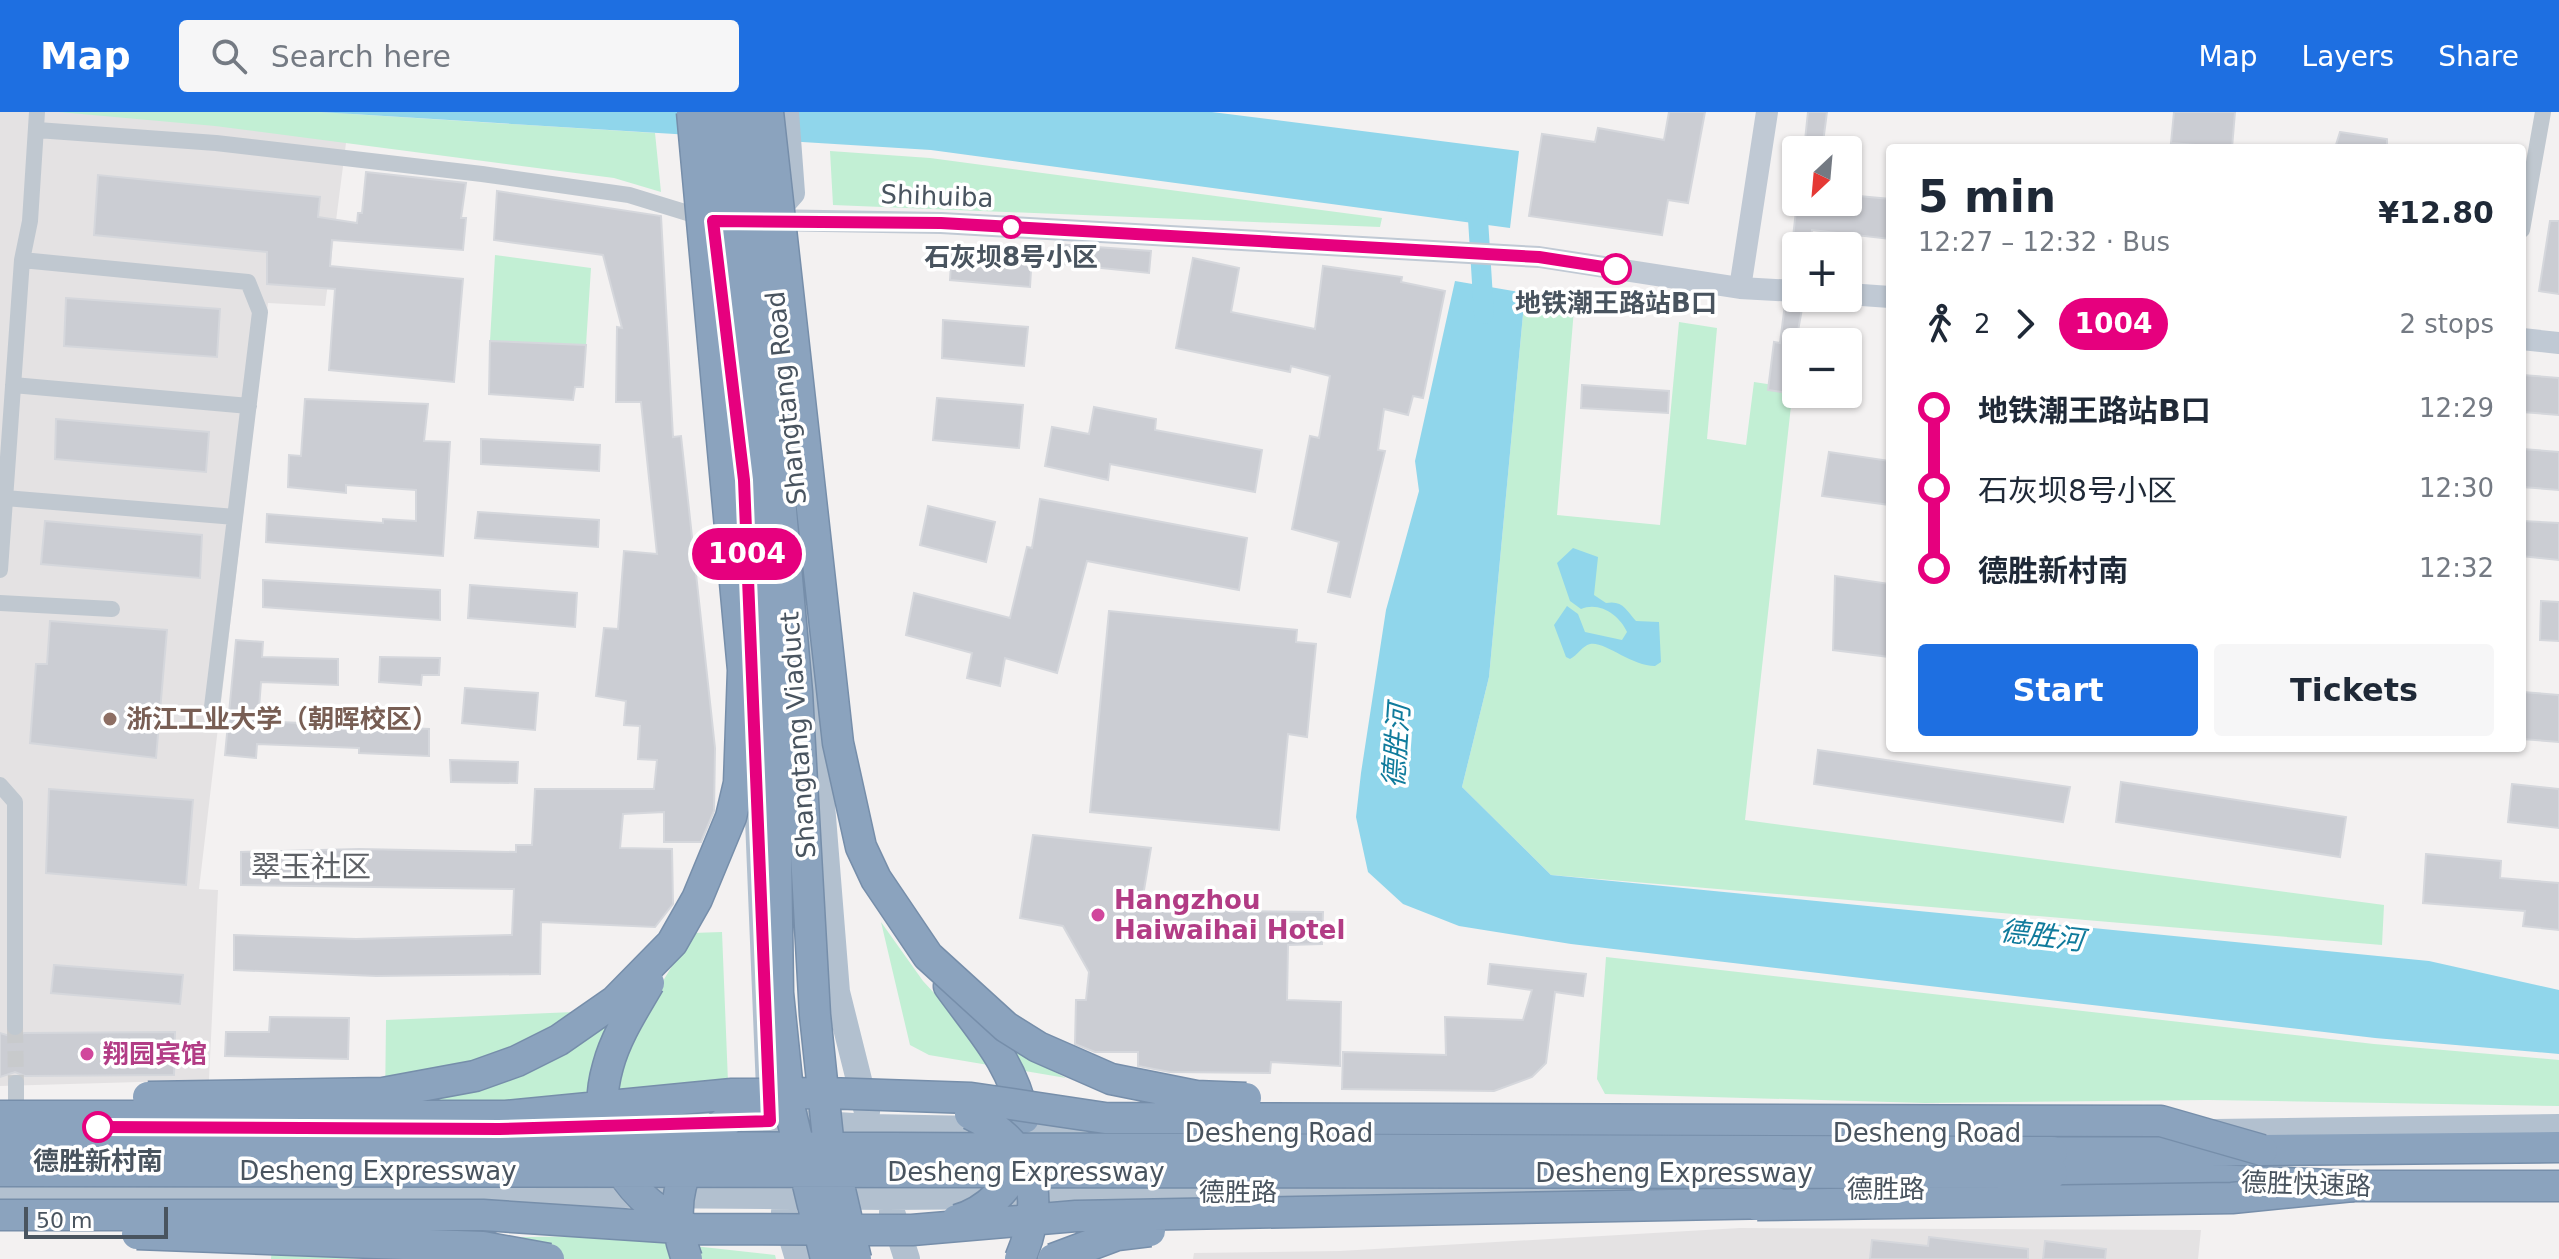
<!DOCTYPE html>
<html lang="en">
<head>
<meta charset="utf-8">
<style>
  body { margin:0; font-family:"DejaVu Sans","Noto Sans SC",sans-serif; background:#f6f6f7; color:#1f2937; height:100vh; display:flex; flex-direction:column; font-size:30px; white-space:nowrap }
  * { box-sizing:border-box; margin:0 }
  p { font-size:26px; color:#747a83 }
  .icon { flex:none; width:44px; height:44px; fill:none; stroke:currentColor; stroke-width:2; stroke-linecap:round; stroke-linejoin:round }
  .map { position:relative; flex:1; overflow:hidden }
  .side { position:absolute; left:1886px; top:32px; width:640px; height:608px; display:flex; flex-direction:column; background:#fff; border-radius:8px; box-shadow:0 2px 6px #0004 }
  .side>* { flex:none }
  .badge { padding:0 16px; border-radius:26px; font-size:28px; line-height:52px }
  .needle { width:52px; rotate:206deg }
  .fabs { position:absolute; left:1782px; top:24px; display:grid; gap:16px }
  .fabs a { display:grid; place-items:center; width:80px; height:80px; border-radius:8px; background:#fff; box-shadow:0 2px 6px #0004; font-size:40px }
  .scale { position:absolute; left:24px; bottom:20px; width:144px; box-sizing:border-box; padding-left:8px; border:4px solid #49545f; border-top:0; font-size:22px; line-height:28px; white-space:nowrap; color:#49545f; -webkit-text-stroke:6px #fff; paint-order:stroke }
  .map>.badge { position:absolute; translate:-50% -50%; box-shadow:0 0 0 4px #fff }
  .legs { display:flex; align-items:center; gap:12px; height:88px; padding:0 32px; font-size:26px }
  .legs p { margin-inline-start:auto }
  .overview { display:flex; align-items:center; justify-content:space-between; height:136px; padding:0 32px }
  h1 { font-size:44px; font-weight:800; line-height:60px }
  .action { display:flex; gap:16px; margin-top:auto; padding:16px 32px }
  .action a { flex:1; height:92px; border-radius:8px; background:#1e6fe1; color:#fff; font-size:32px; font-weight:800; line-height:92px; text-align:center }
  .action a+a { background:#f6f6f7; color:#1f2937 }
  ul { padding:0 32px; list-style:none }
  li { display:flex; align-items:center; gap:28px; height:80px; font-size:30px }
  li i { display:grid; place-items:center; width:12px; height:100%; margin:0 10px; background:currentColor }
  li i::after { content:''; width:20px; height:20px; margin:-10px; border:6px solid; border-radius:50%; background:#fff }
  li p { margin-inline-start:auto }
  li:first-child i { background:linear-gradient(#0000 50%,currentColor 0) }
  li:last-child i { background:linear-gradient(currentColor 50%,#0000 0) }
  header { display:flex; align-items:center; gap:48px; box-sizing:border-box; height:112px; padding:0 40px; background:#1e6fe1; color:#fff }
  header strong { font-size:38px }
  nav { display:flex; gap:44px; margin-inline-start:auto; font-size:28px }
  .search { width:560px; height:72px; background:#f6f6f7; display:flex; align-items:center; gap:20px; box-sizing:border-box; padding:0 28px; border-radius:8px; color:#747a83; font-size:30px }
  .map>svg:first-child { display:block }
  .education { fill:#e4e2e3 }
  .green { fill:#c2efd4 }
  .water { fill:#90d6eb }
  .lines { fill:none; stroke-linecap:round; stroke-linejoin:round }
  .canal { stroke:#90d6eb; stroke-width:20 }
  .building { fill:#cbcdd3; stroke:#d5d7dc; stroke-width:2 }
  .street-tunnel { stroke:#c8cacc; stroke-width:16; stroke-dasharray:16 8; stroke-linecap:butt }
  .highway-casing { stroke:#768eaa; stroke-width:33 }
  .street { stroke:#c0c8d0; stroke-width:16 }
  .secondary { stroke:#c0c9d4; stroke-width:22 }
  .primary { stroke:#b2c0cf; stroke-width:26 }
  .highway { stroke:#8ba3be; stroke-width:30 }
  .highway-bridge-casing { stroke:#768eaa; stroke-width:33; stroke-linecap:butt }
  .highway-bridge { stroke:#8ba3be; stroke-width:30 }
  .line-1-casing { stroke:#fff; stroke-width:18 }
  .line-1 { stroke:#e6007e; stroke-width:12 }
  .stop-1-dot { fill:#fff; stroke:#e6007e; stroke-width:4 }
  .education-dot { fill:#8d6e63; stroke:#fff; stroke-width:3 }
  .hotel-dot { fill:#d1479c; stroke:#fff; stroke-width:3 }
  .labels { text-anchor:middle; stroke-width:7; stroke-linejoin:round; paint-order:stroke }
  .street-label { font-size:26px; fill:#49545f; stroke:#fff }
  .stop-label { font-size:26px; font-weight:bold; fill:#49545f; stroke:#fff }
  .education-label { font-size:26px; font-weight:bold; fill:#785e54; stroke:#fff; text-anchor:start }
  .hotel-label { font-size:26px; font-weight:bold; fill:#b23c85; stroke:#fff; text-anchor:start }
  .water-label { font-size:28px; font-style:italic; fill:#107b9c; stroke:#fff }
  .quarter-label { font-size:30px; fill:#5e6166; stroke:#fff }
</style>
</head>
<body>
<header>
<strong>Map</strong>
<div class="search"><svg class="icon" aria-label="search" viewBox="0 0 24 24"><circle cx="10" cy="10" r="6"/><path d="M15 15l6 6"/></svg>Search here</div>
<nav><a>Map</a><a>Layers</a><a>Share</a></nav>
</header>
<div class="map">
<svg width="2559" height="1147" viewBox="0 0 2559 1147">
  <rect width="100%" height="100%" fill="#f3f1f1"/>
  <path class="education" d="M0,0H350L325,194L268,191L199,777L218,778L209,968L0,974Z
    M1740,1116L2201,1118L2198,1147H1193L1194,1141L1340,1139Z"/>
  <path class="green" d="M59,0H320L655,21L661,80L614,66L215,14Z
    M830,39L930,46L1382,106L1380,115L833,93Z
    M495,143L591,156L586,233L490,229Z
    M1525,181L1575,185L1557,403L1660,413L1679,210L1717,216L1707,327L1746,333L1754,270L1793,276L1745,708L2384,793L2382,833L1551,763L1462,675L1489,565Z
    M881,810L923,869L959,908L1066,966L929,943L910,933Z
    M722,820L728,970L640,976L541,989L385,994L386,908L646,897L692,821Z
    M1606,845L2374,932L2559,948V994L2208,988L1925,991L1605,982L1597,967Z
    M603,1124L775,1143L776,1147H271L272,1128Z"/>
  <path class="water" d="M320,0H1212L1519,39L1510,116L931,38Z
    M1455,169L1525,181L1489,565L1462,675L1551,763L2429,849L2559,878V942L2375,926L1571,832L1459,814L1403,792L1368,760L1356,705L1361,661L1386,498L1419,379L1415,349Z
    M1573,436L1598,445L1594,483L1606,491C1623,488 1626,498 1636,509L1659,510L1661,550L1655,554C1631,554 1605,529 1590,532C1582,534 1578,543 1570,547L1566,545L1554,513L1567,494L1578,502L1585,520L1622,528L1627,520C1620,504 1600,489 1581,497L1570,489L1557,451Z"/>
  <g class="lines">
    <path class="canal" d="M1467,89L1478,107L1484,202"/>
  </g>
  <path class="building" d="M1669,0H1705L1688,91L1668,88L1662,123L1529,104L1542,22L1595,30L1598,16L1664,28Z
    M1808,0H1827L1822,38H1804Z
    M2174,0H2235L2232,36L2171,31Z
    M2340,20L2387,27V36H2335Z
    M366,60L466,71L461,106H466L463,138L332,128L330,154L463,167L454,270L329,258L335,177L267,172V140L94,123L98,63L320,85L318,105L357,111L358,101H362Z
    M497,79L661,104L673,325L681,324L715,636L714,699L701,730H664V700L623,702L620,736L672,737L673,792L655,815L541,810L540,862L376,864L234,858V823L356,827L512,823L514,777L241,773V740L359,737L516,740V733H532L535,677H654L657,648L638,647L640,614L624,613L626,589L596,584L604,516L618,517L624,439L657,442L641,290H616L617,215L622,216L603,143L494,128Z
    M1848,83L1890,87V127L1812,118L1810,134H1792L1797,90H1848Z
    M2550,109H2559V182L2539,179Z
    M1055,132L1151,139L1149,161L1054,151Z
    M952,136L1032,142L1030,175L950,168Z
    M1193,146L1239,156L1231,200L1315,217L1323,154L1402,165L1401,170L1445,179L1423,286L1413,284L1408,303L1384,297L1378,338L1385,339L1350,485L1328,480L1339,430L1292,417L1310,324L1319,326L1330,264L1291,254L1290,260L1176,236Z
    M66,186L220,197L217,245L64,234Z
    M1803,191L1796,230V282L1768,278L1774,230L1780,231L1785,192Z
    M943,208L1028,215L1024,254L942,246Z
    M490,229L586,233L583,275H575L573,288L489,282Z
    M2522,263L2559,266V303L2522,300Z
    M1582,273L1669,279L1668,301L1581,296Z
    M937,286L1023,293L1019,336L933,328Z
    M305,287L428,292L424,329L450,330L443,444L266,430L267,402L383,411V407L416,409V378L346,373V381L288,375L289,343L301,344Z
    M1094,295L1156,307L1155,318L1262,338L1255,380L1110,352L1108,368L1045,354L1052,315L1089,322Z
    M56,307L209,320L206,360L55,347Z
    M481,327L600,333L599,359L481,352Z
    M2522,337L2559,340V378L2522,375Z
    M1829,340L1890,349V393L1822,384Z
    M1040,387L1247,426L1239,478L1087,449L1057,561L1005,546L1000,574L967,566L972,541L906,523L914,481L1010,506L1027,435L1032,436Z
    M928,394L995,410L986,450L920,433Z
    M478,400L599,408L598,435L475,426Z
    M45,409L202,423L200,466L41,452Z
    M2522,409L2559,411V448L2522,444Z
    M1835,464L1890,472V545L1833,538Z
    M263,468L440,478V508L263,495Z
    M470,473L577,481L575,515L468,506Z
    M2541,489L2559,490V529L2540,528Z
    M1109,499L1297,518L1296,530L1316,532L1307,625L1288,622L1279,718L1090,700Z
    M50,509L167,518L156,646L30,631L36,552H47Z
    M236,528L263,530L262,545L338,547V573L261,570L258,609L429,617V644L359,641V636L257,632L256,646L225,643Z
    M380,545L440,546L439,563H422L421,573L379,570Z
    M465,576L538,581L535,618L462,611Z
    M2522,580L2559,583V630L2522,627Z
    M1818,638L2070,675L2063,710L1814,672Z
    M450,648L518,650L517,671L451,670Z
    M2121,670L2346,705L2340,745L2116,710Z
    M2512,672L2559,677V716L2508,710Z
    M49,677L193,688L186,773L46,761Z
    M1033,723L1151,736L1142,790L1232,789V799L1323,800L1322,832L1288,833L1287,888L1341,890L1340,954L1271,950L1270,961L1170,960L1138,954V940H1095L1075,932L1076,888H1086L1089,860L1063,814L1020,806Z
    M2426,742L2501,749L2500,766L2559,771V818L2523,814L2525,799L2423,791Z
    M1490,852L1586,862L1583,884L1555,880L1546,951L1532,965L1494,979L1342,977L1343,940L1446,943L1445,905L1523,908L1532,878L1488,872Z
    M54,853L183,863L180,892L51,881Z
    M270,905L349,906L348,947L225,944L226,920H269Z
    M175,920L174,963L25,964L15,960L0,965V921L16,926L24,921Z
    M1929,1125L2028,1137V1147H1870L1872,1128L1928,1134Z
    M2045,1129L2106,1137L2105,1147H2043Z"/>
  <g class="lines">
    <path class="street-tunnel" d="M15,915L16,971"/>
    <g class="highway-casing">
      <path id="highway" d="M949,874C982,920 1012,949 1024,1006
        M2052,1040L2559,1035
        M2052,1061L2353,1074H2559"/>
    </g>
    <path class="street" d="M37,18L216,31L482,62L629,83L704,106
      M2522,118L2543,0
      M22,148L248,170L260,200L212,595
      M13,273L249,294
      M5,386L235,405
      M0,458L22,148L30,109L37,0
      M0,491L112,497
      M0,673L15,690V915
      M16,971V1009"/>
    <path class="secondary" d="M765,108L941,111L1539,145L1740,176L1796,179
      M1740,176L1767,0
      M1848,182L1890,185
      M2522,227L2559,231"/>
    <path class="primary" d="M769,107L792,81L786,0
      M801,429L837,880L867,1000
      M754,609L770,1002
      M511,1016L770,1009L870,1015L1131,1020
      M2215,1020L2559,1015
      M0,1078L888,1085L1820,1078
      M784,1100L798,1147
      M892,1100L907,1147"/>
    <use href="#highway" class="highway"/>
    <g class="highway-bridge-casing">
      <path id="highway-bridge" d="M718,0L774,591L778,881L790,998L826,1147
        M746,0L797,580L815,903L828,1026L856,1147
        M768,0L838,631L861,735L876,767L928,844L1006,915L1038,935L1111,967L1196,984L1246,986
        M649,871C634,897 616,924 608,954C589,1020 621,1083 681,1111
        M148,985L383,981L475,964L517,949L559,928L615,889L672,831L697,787L731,705L739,671L743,558L692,0
        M970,1002C1034,1032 1047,1084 1020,1147
        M0,1004H506L732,982L826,981L971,986L1105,1006L2161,1009L2262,1038
        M0,1033L2052,1040
        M0,1059L2052,1061
        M1757,1093L2232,1086L2353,1074
        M0,1103H483L693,1117L912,1118L1076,1104L1776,1091
        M957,1108C986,1100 1012,1075 1020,1046
        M137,1122L483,1135L549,1147
        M687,1147C659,1073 698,1015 766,987
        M1053,1147L1117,1123L1150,1119"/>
    </g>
    <use href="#highway-bridge" class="highway-bridge"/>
  </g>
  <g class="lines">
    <g class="line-1-casing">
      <path id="line-1" d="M98,1015L499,1017L770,1009L744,368L713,109L941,111L1539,145L1616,157"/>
    </g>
    <use href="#line-1" class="line-1"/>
  </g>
  <g class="stop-1-dot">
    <circle cx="1011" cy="115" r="10"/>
    <circle cx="1616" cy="157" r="14"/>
    <circle cx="98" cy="1015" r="14"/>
  </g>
  <circle class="education-dot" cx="110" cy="607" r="8"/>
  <g class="hotel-dot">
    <circle cx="1098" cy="803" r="8"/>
    <circle cx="87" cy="942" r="8"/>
  </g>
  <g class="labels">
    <g class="street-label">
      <text transform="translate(937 84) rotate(2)" y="9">Shihuiba</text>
      <text transform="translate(786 286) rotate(-96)" y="9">Shangtang Road</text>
      <text transform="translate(798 623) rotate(-94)" y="9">Shangtang Viaduct</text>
      <text x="1279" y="1030">Desheng Road</text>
      <text x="1927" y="1030">Desheng Road</text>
      <text x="378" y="1068">Desheng Expressway</text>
      <text x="1026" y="1069">Desheng Expressway</text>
      <text x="1674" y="1070">Desheng Expressway</text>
      <text transform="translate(2306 1072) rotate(2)" y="9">德胜快速路</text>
      <text x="1886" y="1086">德胜路</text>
      <text x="1238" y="1089">德胜路</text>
    </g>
    <g class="stop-label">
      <text x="1011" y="154">石灰坝8号小区</text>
      <text x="1616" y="200">地铁潮王路站B口</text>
      <text x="98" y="1058">德胜新村南</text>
    </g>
    <g class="education-label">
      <text x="126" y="616">浙江工业大学（朝晖校区）</text>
    </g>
    <g class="hotel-label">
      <text x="1114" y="797">Hangzhou<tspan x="1114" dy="30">Haiwaihai Hotel</tspan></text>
      <text x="103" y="951">翔园宾馆</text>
    </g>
    <g class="water-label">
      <text transform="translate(1396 634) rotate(-86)" y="10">德胜河</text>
      <text transform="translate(2042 823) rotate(7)" y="10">德胜河</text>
    </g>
    <g class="quarter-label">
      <text x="311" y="765">翠玉社区</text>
    </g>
  </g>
</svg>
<div class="fabs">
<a><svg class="needle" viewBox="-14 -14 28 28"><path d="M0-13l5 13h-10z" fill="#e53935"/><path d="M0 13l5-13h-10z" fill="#747a83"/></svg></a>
<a>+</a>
<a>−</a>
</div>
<div class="scale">50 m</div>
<b class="badge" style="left:747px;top:442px;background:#e6007e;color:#fff">1004</b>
<section class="side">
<div class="overview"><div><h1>5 min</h1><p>12:27 – 12:32 · Bus</p></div><b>¥12.80</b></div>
<div class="legs"><svg class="icon" aria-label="walk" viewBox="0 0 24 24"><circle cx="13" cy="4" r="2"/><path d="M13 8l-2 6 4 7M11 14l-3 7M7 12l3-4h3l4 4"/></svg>2<svg class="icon" aria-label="forward" viewBox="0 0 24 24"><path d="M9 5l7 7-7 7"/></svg><b class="badge" style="background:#e6007e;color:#fff">1004</b><p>2 stops</p></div>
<ul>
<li><i style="color:#e6007e"></i><b>地铁潮王路站B口</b><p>12:29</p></li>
<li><i style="color:#e6007e"></i><span>石灰坝8号小区</span><p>12:30</p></li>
<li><i style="color:#e6007e"></i><b>德胜新村南</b><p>12:32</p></li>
</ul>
<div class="action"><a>Start</a><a>Tickets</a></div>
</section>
</div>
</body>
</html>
